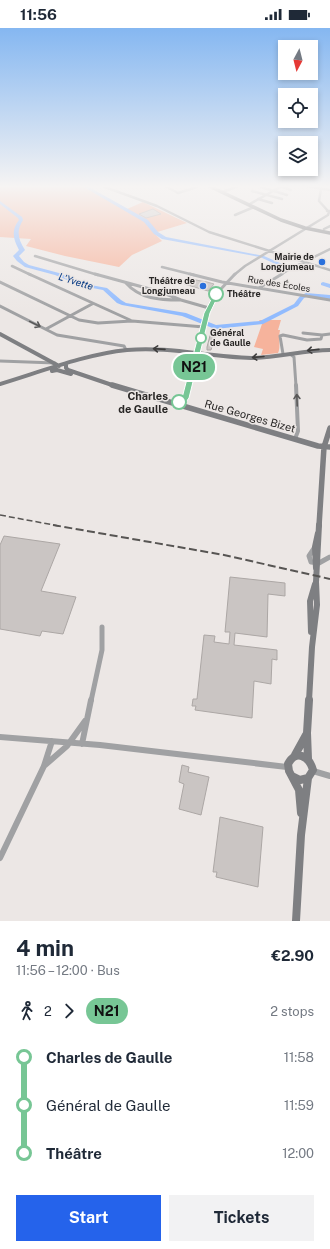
<!DOCTYPE html>
<html lang="en">
<head>
<meta charset="utf-8">
<style>
  body { margin:0; font-family:"Public Sans",sans-serif; background:#f2f2f3; color:#1f2937; height:100vh; display:flex; flex-direction:column; font-size:15px; white-space:nowrap }
  * { box-sizing:border-box; margin:0 }
  p { font-size:13px; color:#747a83 }
  .icon { flex:none; width:22px; height:22px; fill:none; stroke:currentColor; stroke-width:2; stroke-linecap:round; stroke-linejoin:round }
  .map { position:relative; height:893px; overflow:hidden }
  .panel { display:flex; flex-direction:column; background:#fff; flex:1 }
  .panel>* { flex:none }
  .badge { padding:0 8px; border-radius:13px; font-size:14px; line-height:26px }
  .needle { width:26px; rotate:187deg }
  .fabs { position:absolute; left:278px; top:12px; display:grid; gap:8px }
  .fabs a { display:grid; place-items:center; width:40px; height:40px; border-radius:0px; background:#fff; box-shadow:0 2px 6px #0003; font-size:20px }
  .map>.badge { position:absolute; translate:-50% -50%; box-shadow:0 0 0 2px #fff }
  .legs { display:flex; align-items:center; gap:6px; height:44px; padding:0 16px; font-size:13px }
  .legs p { margin-inline-start:auto }
  .headline { display:flex; align-items:center; justify-content:space-between; height:68px; padding:0 16px }
  h1 { font-size:22px; font-weight:700; line-height:30px }
  .action { display:flex; gap:8px; margin-top:auto; padding:8px 16px }
  .action a { flex:1; height:46px; border-radius:0px; background:#2563eb; color:#fff; font-size:16px; font-weight:700; line-height:46px; text-align:center }
  .action a+a { background:#f2f2f3; color:#1f2937 }
  ul { padding:0 16px; list-style:none }
  li { display:flex; align-items:center; gap:14px; height:48px; font-size:15px }
  li i { display:grid; place-items:center; width:6px; height:100%; margin:0 5px; background:currentColor }
  li i::after { content:''; width:10px; height:10px; margin:-5px; border:3px solid; border-radius:50%; background:#fff }
  li p { margin-inline-start:auto }
  li:first-child i { background:linear-gradient(#0000 50%,currentColor 0) }
  li:last-child i { background:linear-gradient(currentColor 50%,#0000 0) }
  .status { display:flex; justify-content:space-between; align-items:center; height:28px; padding:0 20px; background:#fff; direction:ltr }
  .status svg { height:11px; fill:currentColor }
  .map>svg:first-child { display:block }
  .green { fill:#f6b39c }
  .lines { fill:none; stroke-linecap:round; stroke-linejoin:round }
  .river { fill:#91bbfe; fill-rule:evenodd }
  .building { fill:#cac5c3; stroke:#aca7a5 }
  .street-far4 { stroke:#a0a1a3; stroke-width:2.5 }
  .street-far3 { stroke:#a0a1a3; stroke-width:3 }
  .street-far2 { stroke:#a0a1a3; stroke-width:4 }
  .street-far1 { stroke:#a0a1a3; stroke-width:5 }
  .street { stroke:#a0a1a3; stroke-width:6 }
  .secondary-far4 { stroke:#7e7f82; stroke-width:3.5 }
  .secondary-far3 { stroke:#7e7f82; stroke-width:4 }
  .secondary-far2 { stroke:#7e7f82; stroke-width:5.5 }
  .secondary-far1 { stroke:#7e7f82; stroke-width:6 }
  .secondary { stroke:#7e7f82; stroke-width:8 }
  .rail-far1 { stroke:#575553; stroke-width:1.5; stroke-dasharray:6 3; stroke-linecap:butt }
  .rail { stroke:#575553; stroke-width:2; stroke-dasharray:8 3.5; stroke-linecap:butt }
  .oneway { stroke:#595858 }
  .oneway2 { stroke:#3e3d3d }
  .line-1 { fill:#77c695; stroke:#fff }
  .poi-dot { fill:#2a70dc; stroke:#ece7e5; stroke-width:1.5 }
  .stop-1-dot { fill:#fff; stroke:#77c695; stroke-width:2 }
  .labels { text-anchor:middle; stroke-width:3; stroke-linejoin:round; paint-order:stroke }
  .far-poi-label { font-size:9px; font-weight:bold; fill:#292726; stroke:#ece7e5; text-anchor:end }
  .far-street-label { font-size:9px; fill:#292726; stroke:#ece7e5 }
  .far-stop-label { font-size:9px; font-weight:bold; fill:#292726; stroke:#ece7e5; text-anchor:start }
  .far-water-label { font-size:10px; font-style:italic; fill:#033782; stroke:#ece7e5 }
  .stop-label { font-size:11px; font-weight:bold; fill:#292726; stroke:#ece7e5; text-anchor:end }
  .street-label { font-size:11px; fill:#292726; stroke:#ece7e5 }
</style>
</head>
<body>
<div class="status"><b>11:56</b><svg viewBox="0 0 49 12"><path d="M0 12V9h3v3zM5 12V6h3v6zM10 12V3h3v9zM15 12V0h3v12zM26 1h20v11H26zM47 4h2v5h-2z"/></svg></div>
<div class="map">
<svg width="330" height="893" viewBox="0 0 330 893">
  <rect width="100%" height="100%" fill="#ece7e5"/>
  <path class="green" d="M0,158H85L127,181L143,174L187,195L154,205L162,213L132,227L119,239L65,228L26,218L31,211L0,209Z
    M259,292H281L278,302H280C278,310 281,319 278,325L261,327L263,321L254,319L262,296Z"/>
  <g class="lines">
    <path class="river" d="M82,158H87L148,192L158,204L166,209L264,228L296,242L291,243L260,229L162,211L154,206L144,194Z
      M0,173L22,189L23,192C16,203 18,211 25,222L19,228L24,234L29,237L59,245L85,256L107,260L121,272L126,275L186,285L216,297L260,293L294,276L300,268L306,265L330,267V271L309,268L304,270L298,278L263,296L215,301L182,288L122,277L117,275L103,262L82,258L55,247L25,239L17,233L13,228L19,222C13,211 11,202 19,192L18,190L0,176Z
      M323,254L330,256V260L321,257V255Z"/>
  </g>
  <path class="building" d="M153,181L161,186L146,190L139,186Z
    M190,251L207,254L214,256L208,263L184,256Z
    M211,304L216,305L211,322H207V319Z
    M200,330H205L202,345L201,349L195,348Z
    M4,508L60,516L41,563L76,569L63,606L42,603L40,608L0,601V517Z
    M230,549L285,555V568L268,566L267,609L235,605L234,617L277,622V632L272,631L271,656L254,653L252,690L195,682L196,678H192L193,671H197L204,607L215,608L214,614L229,616L230,604H225Z
    M182,737L189,739L188,744L209,749L201,787L179,781L184,756L179,754Z
    M220,789L263,799L258,859L216,849L217,844H213Z"/>
  <g class="lines">
    <path class="street-far4" d="M102,158L157,178L209,204L330,242
      M165,158L178,165L197,159L196,158
      M280,158L291,162
      M305,158L330,162
      M261,159L287,167
      M321,161L319,173L328,183
      M252,163L282,171
      M222,164L239,158
      M258,171L272,175
      M248,177L282,158
      M235,187L254,179
      M324,201L330,198
      M35,228L98,247
      M12,238L31,247
      M162,239L194,247
      M292,240L330,221
      M234,247L245,238L328,187L329,184L327,183H330
      M280,247L290,241"/>
    <path class="street-far3" d="M29,246L130,292
      M95,246L161,264L181,272L209,280
      M190,246L222,254L330,272
      M0,254L79,292L98,295L132,293L204,299
      M126,255C140,271 160,272 180,272
      M259,260L282,246
      M0,278L57,307L124,318L126,322
      M46,301L92,276
      M303,305L322,307
      M283,326L280,308L283,307L307,312L321,311L322,307L330,306
      M290,326L294,329L296,358
      M0,333L55,335
      M188,358L207,285L219,263L235,246"/>
    <path class="street-far2" d="M176,374H182L185,370L188,357
      M295,411L298,403L296,357"/>
    <path class="street-far1" d="M315,519L309,528L311,534L319,535L330,529
      M91,673L102,622V599"/>
    <path class="street" d="M0,709L100,717L287,739
      M82,716L91,672
      M44,738L67,718L85,693
      M313,743L330,748
      M0,830L44,738L52,713"/>
    <path class="secondary-far4" d="M209,158L281,192L305,200L330,205"/>
    <path class="secondary-far3" d="M0,306L59,338
      M66,336V340L68,342L115,358
      M52,343L57,342L71,346
      M0,356C40,344 86,326 127,322C168,318 209,329 251,330C277,330 304,322 330,322"/>
    <path class="secondary-far2" d="M112,357L318,418L330,419
      M319,498L324,419L330,400"/>
    <path class="secondary-far1" d="M316,540L315,519L318,505
      M311,604L310,573L315,556
      M309,673L312,619L317,577L316,554L319,497"/>
    <path class="secondary" d="M295,727L306,707
      M308,731L307,705L309,672
      M292,748L300,752L308,750L313,742C309,728 296,721 288,736L289,743L299,762L301,785
      M296,893L301,807L308,750"/>
    <path class="rail-far1" d="M0,487L59,498"/>
    <path class="rail" d="M53,497L224,527L330,551"/>
  </g>
  <defs><path id="oneway-shaft" d="M-6 0H5M1.5-3L5.5 0L1.5 3" fill="none" stroke-width="1.6" stroke-linecap="round" stroke-linejoin="round"/></defs>
  <g class="oneway">
    <use href="#oneway-shaft" transform="translate(35 296) rotate(26)"/>
    <use href="#oneway-shaft" transform="translate(297 372) rotate(-92)"/>
  </g>
  <g class="oneway2">
    <use href="#oneway-shaft" transform="translate(159 321) rotate(-176)"/>
    <use href="#oneway-shaft" transform="translate(313 322) rotate(174)"/>
    <use href="#oneway-shaft" transform="translate(258 329) rotate(175)"/>
  </g>
  <linearGradient id="sky" x2="0" y2="1"><stop stop-color="#85b7f1"/><stop offset="0.56" stop-color="#f6f4f3"/><stop offset="1" stop-color="#f6f4f3" stop-opacity="0"/></linearGradient>
  <rect width="330" height="283" fill="url(#sky)"/>
  <path class="line-1" d="M216,265L219,266L210,285L189,370L186,374L176,376V373L182,370L204,285L214,266Z"/>
  <g class="poi-dot">
    <circle cx="322" cy="234" r="4"/>
    <circle cx="203" cy="258" r="4"/>
  </g>
  <g class="stop-1-dot">
    <circle cx="216" cy="266" r="7"/>
    <circle cx="201" cy="310" r="5"/>
    <circle cx="179" cy="374" r="7"/>
  </g>
  <g class="labels">
    <g class="far-poi-label">
      <text x="314" y="232">Mairie de<tspan x="314" dy="10">Longjumeau</tspan></text>
      <text x="195" y="256">Théâtre de<tspan x="195" dy="10">Longjumeau</tspan></text>
    </g>
    <g class="far-street-label">
      <text transform="translate(279 256) rotate(9)" y="3">Rue des Écoles</text>
    </g>
    <g class="far-stop-label">
      <text x="227" y="269">Théâtre</text>
      <text x="210" y="308">Général<tspan x="210" dy="10">de Gaulle</tspan></text>
    </g>
    <g class="far-water-label">
      <text transform="translate(76 253) rotate(17)" y="4">L'Yvette</text>
    </g>
    <g class="stop-label">
      <text x="168" y="372">Charles<tspan x="168" dy="13">de Gaulle</tspan></text>
    </g>
    <g class="street-label">
      <text transform="translate(250 388) rotate(16)" y="4">Rue Georges Bizet</text>
    </g>
  </g>
</svg>
<div class="fabs">
<a><svg class="needle" viewBox="-14 -14 28 28"><path d="M0-13l5 13h-10z" fill="#e53935"/><path d="M0 13l5-13h-10z" fill="#747a83"/></svg></a>
<a><svg class="icon" aria-label="locate" viewBox="0 0 24 24"><circle cx="12" cy="12" r="6"/><path d="M12 2v4M12 18v4M2 12h4M18 12h4"/></svg></a>
<a><svg class="icon" aria-label="layers" viewBox="0 0 24 24"><path d="M12 4l9 5-9 5-9-5zM3 14l9 5 9-5"/></svg></a>
</div>
<b class="badge" style="left:194px;top:339px;background:#77c695;color:#111">N21</b>
</div>
<section class="panel">
<div class="headline"><div><h1>4 min</h1><p>11:56 – 12:00 · Bus</p></div><b>€2.90</b></div>
<div class="legs"><svg class="icon" aria-label="walk" viewBox="0 0 24 24"><circle cx="13" cy="4" r="2"/><path d="M13 8l-2 6 4 7M11 14l-3 7M7 12l3-4h3l4 4"/></svg>2<svg class="icon" aria-label="forward" viewBox="0 0 24 24"><path d="M9 5l7 7-7 7"/></svg><b class="badge" style="background:#77c695;color:#111">N21</b><p>2 stops</p></div>
<ul>
<li><i style="color:#77c695"></i><b>Charles de Gaulle</b><p>11:58</p></li>
<li><i style="color:#77c695"></i><span>Général de Gaulle</span><p>11:59</p></li>
<li><i style="color:#77c695"></i><b>Théâtre</b><p>12:00</p></li>
</ul>
<div class="action"><a>Start</a><a>Tickets</a></div>
</section>
</body>
</html>
